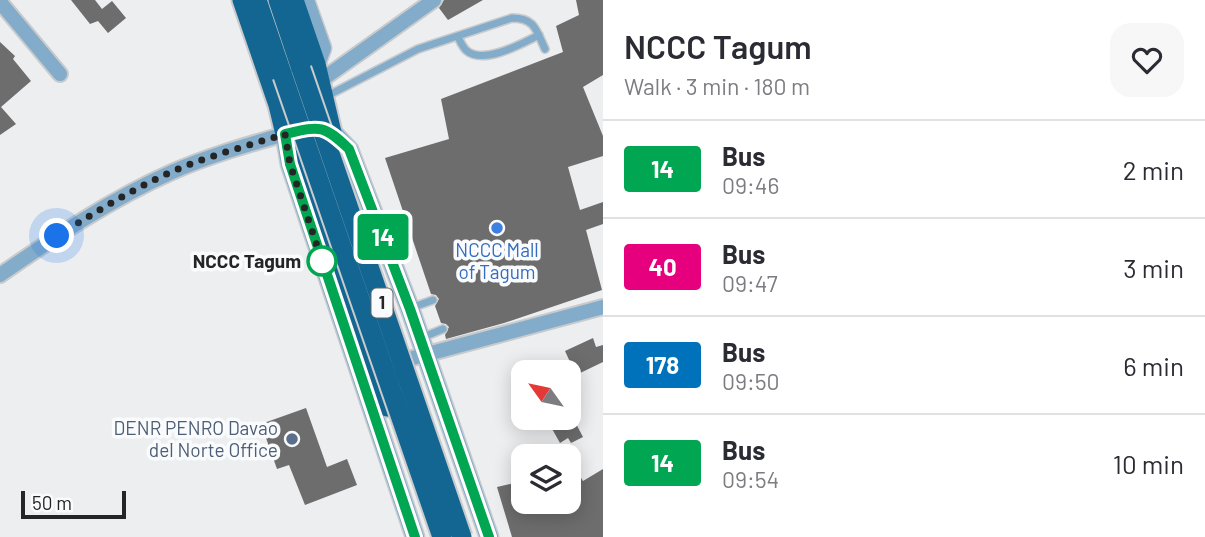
<!DOCTYPE html>
<html lang="en">
<head>
<meta charset="utf-8">
<style>
  body { margin:0; font-family:Barlow,sans-serif; background:#f7f7f7; color:#2b2b33; height:100vh; display:flex; flex-direction:column; font-size:26px; white-space:nowrap }
  * { box-sizing:border-box; margin:0 }
  p { font-size:23px; color:#7c7c81 }
  .icon { flex:none; width:38px; height:38px; fill:none; stroke:currentColor; stroke-width:2; stroke-linecap:round; stroke-linejoin:round }
  .map { position:relative; flex:1; overflow:hidden }
  .side { display:flex; flex-direction:column; background:#fff; width:602px }
  .side>* { flex:none }
  .badge { padding:0 14px; border-radius:5px; font-size:24px; line-height:46px }
  .needle { width:46px; rotate:303deg }
  .controls { position:absolute; left:511px; top:360px; display:grid; gap:14px }
  .controls a { display:grid; place-items:center; width:70px; height:70px; border-radius:14px; background:#fff; box-shadow:0 4px 18px #0003; font-size:35px }
  .scale { position:absolute; left:21px; bottom:18px; width:105px; box-sizing:border-box; padding-left:7px; border:4px solid #252526; border-top:0; font-size:19px; line-height:24px; white-space:nowrap; color:#252526; -webkit-text-stroke:5px #fafbfd; paint-order:stroke }
  .you { position:absolute; width:35px; height:35px; margin:-18px; border:5px solid #fff; border-radius:50%; background:#1a73e8; box-shadow:0 0 0 10px #1a73e833 }
  .map>.badge { position:absolute; translate:-50% -50%; box-shadow:0 0 0 4px #fff }
  .round { display:grid; place-items:center; flex:none; width:74px; height:74px; border-radius:21px; background:#f7f7f7 }
  .summary { display:flex; align-items:center; justify-content:space-between; height:119px; padding:0 21px }
  h1 { font-size:33px; font-weight:600; line-height:52px }
  ul { padding:0; list-style:none }
  li { display:flex; align-items:center; gap:21px; height:98px; padding:0 21px; border-top:2px solid #e1e1e2 }
  li div { flex:1 }
  li b { display:block; font-size:26px }
  li em { font-style:normal }
  li .badge { min-width:77px; font-weight:700; text-align:center }
  main { display:flex; flex:1; min-height:0 }
  .map>svg:first-child { display:block }
  .building { fill:#6e6d6e }
  .lines { fill:none; stroke-linecap:round; stroke-linejoin:round }
  .service-casing { stroke:#c8cacc; stroke-width:10 }
  .minor-casing { stroke:#c8cacc; stroke-width:18 }
  .tertiary-casing { stroke:#c8cacc; stroke-width:21 }
  .trunk-casing { stroke:#c8cacc; stroke-width:23 }
  .service { stroke:#82acc9; stroke-width:7 }
  .minor { stroke:#82acc9; stroke-width:14 }
  .tertiary { stroke:#82acc9; stroke-width:18 }
  .trunk { stroke:#136692; stroke-width:19 }
  .trunk-bridge-casing { stroke:#c8cacc; stroke-width:23; stroke-linecap:butt }
  .trunk-bridge { stroke:#136692; stroke-width:19 }
  .line-casing { stroke:#fff; stroke-width:16 }
  .line { stroke:#00a651; stroke-width:10 }
  .walk { stroke:#252526; stroke-width:7; stroke-dasharray:0 12.6 }
  .shop-dot { fill:#3f7fe0; stroke:#fafbfd; stroke-width:2.5 }
  .stop-dot { fill:#fff; stroke:#00a651; stroke-width:3.5 }
  .service-dot { fill:#5c6f8a; stroke:#fafbfd; stroke-width:2.5 }
  .labels { text-anchor:middle; stroke-width:7; stroke-linejoin:round; paint-order:stroke }
  .shield { fill:#fafbfd; stroke:#656566; stroke-width:2 }
  .shield-label { font-size:18px; font-weight:bold; fill:#252526 }
  .shop-label { font-size:19px; fill:#366cbe; stroke:#fafbfd }
  .stop-label { font-size:19px; font-weight:bold; fill:#252526; stroke:#fafbfd; text-anchor:end }
  .service-label { font-size:19px; fill:#4e5e75; stroke:#fafbfd; text-anchor:end }
</style>
</head>
<body>
<main>
<div class="map">
<svg width="603" height="537" viewBox="0 0 603 537">
  <rect width="100%" height="100%" fill="#eceef0"/>
  <path class="building" d="M71,0H95L102,9L112,1L126,18L108,33L98,21L90,24Z
    M444,0H483L448,20L439,8Z
    M576,0H603V75L583,87L603,136V156L568,167L580,210L603,202V224L586,230L602,290L504,323L446,339L445,335L449,327L446,324L441,323L435,306L439,299L436,295L431,294L385,158L449,139L441,99L563,52L556,26L579,15Z
    M0,42L15,56L13,59L31,81L1,107L16,124L0,135Z
    M593,338L596,347L603,345V362L576,375L565,351Z
    M306,408L327,467L347,459L357,485L305,505L289,465L277,469L261,424Z
    M546,418H573L583,437L571,443L568,438L560,443Z
    M569,459L583,481L603,469V537H512L497,487L523,481V502H569Z"/>
  <g class="lines">
    <g class="service-casing">
      <path id="service" d="M458,37C460,41 463,48 467,51C484,65 523,43 539,35
        M327,96L418,49L512,18C535,18 536,30 545,49
        M411,308L433,300
        M421,338L443,329"/>
    </g>
    <g class="minor-casing">
      <path id="minor" d="M0,2L60,74
        M320,81L434,0
        M0,275C55,237 111,199 172,172C208,156 247,145 285,134
        M409,359L603,307"/>
    </g>
    <g class="tertiary-casing">
      <path id="tertiary" d="M305,0L322,48L316,64
        M331,131L349,150L410,309L489,537
        M286,141L290,164L415,537"/>
    </g>
    <g class="trunk-casing">
      <path id="trunk" d="M242,0L278,105L285,134L300,160L387,407
        M257,0L283,76
        M278,0L301,69
        M294,0L316,64L333,137"/>
    </g>
    <use href="#service" class="service"/>
    <use href="#minor" class="minor"/>
    <use href="#tertiary" class="tertiary"/>
    <use href="#trunk" class="trunk"/>
    <g class="trunk-bridge-casing">
      <path id="trunk-bridge" d="M301,69L462,537
        M283,76L442,537"/>
    </g>
    <use href="#trunk-bridge" class="trunk-bridge"/>
  </g>
  <g class="lines">
    <g class="line-casing">
      <path id="line" d="M415,537L290,164L285,134C320,126 323,124 349,149L410,309L489,537"/>
    </g>
    <use href="#line" class="line"/>
    <path class="walk" d="M57,236C94,213 131,190 171,172C208,156 247,146 285,134L290,164L322,261"/>
  </g>
  <circle class="shop-dot" cx="497" cy="228" r="7"/>
  <circle class="stop-dot" cx="322" cy="261" r="14"/>
  <circle class="service-dot" cx="292" cy="439" r="7"/>
  <g class="labels">
    <rect class="shield" x="371.5" y="288.5" width="21" height="29" rx="5"/>
    <g class="shield-label">
      <text x="382" y="309">1</text>
    </g>
    <g class="shop-label">
      <text x="497" y="257">NCCC Mall<tspan x="497" dy="22">of Tagum</tspan></text>
    </g>
    <g class="stop-label">
      <text x="301" y="268">NCCC Tagum</text>
    </g>
    <g class="service-label">
      <text x="278" y="435">DENR PENRO Davao<tspan x="278" dy="22">del Norte Office</tspan></text>
    </g>
  </g>
</svg>
<div class="controls">
<a><svg class="needle" viewBox="-14 -14 28 28"><path d="M0-13l5 13h-10z" fill="#e53935"/><path d="M0 13l5-13h-10z" fill="#7c7c81"/></svg></a>
<a><svg class="icon" aria-label="layers" viewBox="0 0 24 24"><path d="M12 4l9 5-9 5-9-5zM3 14l9 5 9-5"/></svg></a>
</div>
<div class="scale">50 m</div>
<div class="you" style="left:57px;top:236px"></div>
<b class="badge" style="left:383px;top:237px;background:#00a651;color:#fff">14</b>
</div>
<section class="side">
<div class="summary"><div><h1>NCCC Tagum</h1><p>Walk · 3 min · 180 m</p></div><a class="round"><svg class="icon" aria-label="heart" viewBox="0 0 24 24"><path d="M12 20l-8-8c-3-5 5-10 8-4 3-6 11-1 8 4z"/></svg></a></div>
<ul>
<li><span class="badge" style="background:#00a651;color:#fff">14</span><div><b>Bus</b><p>09:46</p></div><em>2 min</em></li>
<li><span class="badge" style="background:#e6007e;color:#fff">40</span><div><b>Bus</b><p>09:47</p></div><em>3 min</em></li>
<li><span class="badge" style="background:#0072bc;color:#fff">178</span><div><b>Bus</b><p>09:50</p></div><em>6 min</em></li>
<li><span class="badge" style="background:#00a651;color:#fff">14</span><div><b>Bus</b><p>09:54</p></div><em>10 min</em></li>
</ul>
</section>
</main>
</body>
</html>
